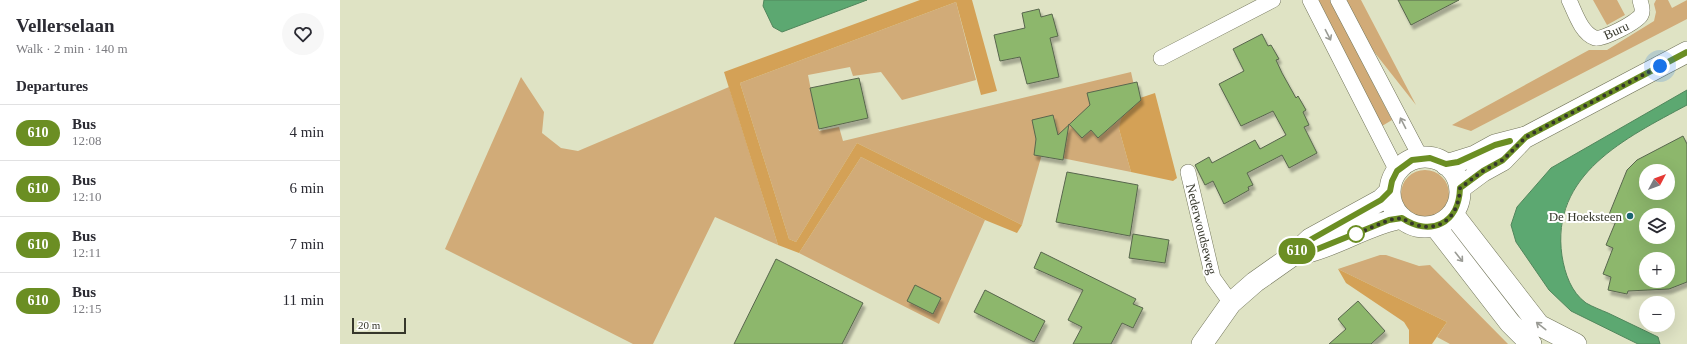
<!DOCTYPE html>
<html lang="en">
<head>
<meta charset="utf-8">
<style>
  body { margin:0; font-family:"Times New Roman",serif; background:#f7f7f7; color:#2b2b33; height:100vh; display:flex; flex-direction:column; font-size:15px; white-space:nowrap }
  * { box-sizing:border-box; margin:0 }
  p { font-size:13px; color:#7c7c81 }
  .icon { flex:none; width:22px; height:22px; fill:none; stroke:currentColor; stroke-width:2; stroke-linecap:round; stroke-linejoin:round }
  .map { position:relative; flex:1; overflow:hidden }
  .sheet { display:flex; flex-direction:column; background:#fff; width:340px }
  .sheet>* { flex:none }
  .badge { padding:0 8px; border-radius:13px; font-size:14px; line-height:26px }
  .needle { width:26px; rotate:49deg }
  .buttons { position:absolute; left:1299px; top:164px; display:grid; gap:8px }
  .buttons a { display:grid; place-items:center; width:36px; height:36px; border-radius:50%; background:#fff; box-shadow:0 4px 16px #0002; font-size:20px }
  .scale { position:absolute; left:12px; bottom:10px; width:54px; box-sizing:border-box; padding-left:4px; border:2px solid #36372b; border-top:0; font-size:11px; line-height:14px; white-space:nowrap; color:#36372b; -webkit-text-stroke:3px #fff; paint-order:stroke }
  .you { position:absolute; width:20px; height:20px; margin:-10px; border:3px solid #fff; border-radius:50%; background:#1a73e8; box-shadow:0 0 0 6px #1a73e833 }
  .map>.badge { position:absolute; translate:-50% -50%; box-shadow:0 0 0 2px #fff }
  h2 { padding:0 16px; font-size:15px; line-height:36px }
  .round { display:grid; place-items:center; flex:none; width:42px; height:42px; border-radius:21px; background:#f7f7f7 }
  .headline { display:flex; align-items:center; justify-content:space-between; height:68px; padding:0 16px }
  h1 { font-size:19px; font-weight:600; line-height:30px }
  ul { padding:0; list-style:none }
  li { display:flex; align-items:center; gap:12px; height:56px; padding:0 16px; border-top:1px solid #e1e1e2 }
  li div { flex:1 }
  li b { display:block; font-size:15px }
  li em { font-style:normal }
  li .badge { min-width:44px; font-weight:700; text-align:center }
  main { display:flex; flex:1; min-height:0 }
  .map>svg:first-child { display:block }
  .green { fill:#d1ab78 }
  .forest { fill:#d4a156 }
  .water { fill:#5ca871; stroke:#51865c }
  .building { fill:#8db76c; stroke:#58664d; fill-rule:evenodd; filter:url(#shadow) }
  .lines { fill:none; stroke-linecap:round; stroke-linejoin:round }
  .street-casing { stroke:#72755a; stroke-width:16 }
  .secondary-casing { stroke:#72755a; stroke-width:22 }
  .street { stroke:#fff; stroke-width:15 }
  .secondary { stroke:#fff; stroke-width:21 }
  .oneway { stroke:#9a9b95 }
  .line-casing { stroke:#fff; stroke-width:9 }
  .line { stroke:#6b8e23; stroke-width:6 }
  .walk { stroke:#36372b; stroke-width:4; stroke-dasharray:0 7.2 }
  .poi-dot { fill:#1c6771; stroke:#fff; stroke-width:1.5 }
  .stop-dot { fill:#fff; stroke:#6b8e23; stroke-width:2 }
  .labels { text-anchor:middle; stroke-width:4; stroke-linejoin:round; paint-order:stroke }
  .street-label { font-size:13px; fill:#36372b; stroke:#fff }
  .poi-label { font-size:13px; fill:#36372b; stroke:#fff; text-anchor:end }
</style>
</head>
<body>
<main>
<section class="sheet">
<div class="headline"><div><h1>Vellerselaan</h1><p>Walk · 2 min · 140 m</p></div><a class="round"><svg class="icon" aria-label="heart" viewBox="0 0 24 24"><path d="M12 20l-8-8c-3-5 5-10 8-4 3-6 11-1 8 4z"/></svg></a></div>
<h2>Departures</h2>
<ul>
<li><span class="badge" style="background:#6b8e23;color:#fff">610</span><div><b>Bus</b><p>12:08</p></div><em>4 min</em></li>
<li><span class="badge" style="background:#6b8e23;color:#fff">610</span><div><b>Bus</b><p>12:10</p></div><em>6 min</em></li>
<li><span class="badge" style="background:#6b8e23;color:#fff">610</span><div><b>Bus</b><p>12:11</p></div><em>7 min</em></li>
<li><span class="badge" style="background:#6b8e23;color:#fff">610</span><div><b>Bus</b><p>12:15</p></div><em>11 min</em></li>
</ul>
</section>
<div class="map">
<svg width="1347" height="344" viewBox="0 0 1347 344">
  <defs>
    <filter id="shadow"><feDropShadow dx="2.5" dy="4.5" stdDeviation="1" flood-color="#0004"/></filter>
  </defs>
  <rect width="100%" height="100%" fill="#dfe3c4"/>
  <path class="green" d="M976,0H990L1052,120L1042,126Z
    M1006,0H1021L1076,105L1031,48Z
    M1253,0H1277L1285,15L1267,25Z
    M1316,0H1328L1332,8L1347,0V19L1131,131L1112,125L1249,50H1267L1314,21L1316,12L1314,4Z
    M616,2L636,80L562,100L541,72L513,76L510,67L468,75L479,131L499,127L503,141L791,72L797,99L779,129L791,172L702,154L682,225L517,143L456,242L449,239L400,83Z
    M181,77L204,112L202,133L221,148L238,151L389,87L438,245L375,217L313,344H293L105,249Z
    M521,157L645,220L599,324L459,253Z
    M1061 194a24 24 0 1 1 48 0a24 24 0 1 1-48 0Z
    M1040,255H1046L1079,266L1090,265L1168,344H1110L1097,337L1107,322L998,269Z"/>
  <path class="forest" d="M580,0H632L657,91L641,95L616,2L400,83L449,239L456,242L517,143L682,225L677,233L645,220L521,157L459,253L438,245L384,72Z
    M815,93L837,178L833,181L791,172L779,129L781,119L797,99Z
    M998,269L1107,322L1092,344H1069V330L1064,322L1006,283Z"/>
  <path class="water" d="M424,0H527L442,32L433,27L423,6Z
    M1347,90V105C1286,138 1210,174 1222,256C1225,274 1231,292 1246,303C1253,307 1261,310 1268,313C1285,321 1301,329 1318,337L1320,344H1298L1231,311L1209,290L1176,242L1171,225L1177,207L1211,168Z"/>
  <path class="building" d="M1058,0H1119L1071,25Z
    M699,9L701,17L712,14L718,36L710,38L719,77L687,84L680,57L660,61L654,35L685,28L682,13Z
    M922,34L928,46L931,45L939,59L936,60L942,73L956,98L958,96L966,110L963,112L969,125L964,127L977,153L949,168L942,155L907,173L913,185L908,187L909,190L884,204L873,181L865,185L855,165L869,157L872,163L915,140L920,149L946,135L933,111L901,126L879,84L904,71L893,49Z
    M519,78L528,118L479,129L470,88Z
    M797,82L801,100L758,138L751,130L742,138L729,124L723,160L694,155L696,139L692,120L713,115L718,135L750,105L747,93Z
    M1343,136L1347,144V282L1329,289L1288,291L1287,294L1268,290L1271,277L1263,274L1273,248L1266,245L1276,221L1268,217L1287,170L1297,160ZM1306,171H1328V193H1306ZM1306,215H1328V237H1306ZM1306,259H1328V281H1306Z
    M727,172L798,185L790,236L716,222Z
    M793,234L829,240L825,263L789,258Z
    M701,252L796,299L793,304L803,308L793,328L782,323L771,344H733L742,327L728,320L743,290L694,268Z
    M436,259L523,303L502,344H394Z
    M575,285L601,298L593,314L567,301Z
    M645,290L705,321L694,342L634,312Z
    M1018,301L1045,331L1031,344H989L1006,329L998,319Z"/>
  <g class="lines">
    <g class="street-casing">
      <path id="street" d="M970,0L1057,171
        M998,0L1081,158
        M1229,0C1235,12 1241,33 1255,38C1263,40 1297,22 1301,15C1304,10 1301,5 1300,0
        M821,58L933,0
        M848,172L873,278L891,303"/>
    </g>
    <g class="secondary-casing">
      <path id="secondary" d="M1050 192a35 35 0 1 1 70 0a35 35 0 1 1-70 0Z
        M1106,165L1135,156L1155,145L1186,137L1347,52
        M1120,188L1143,171L1163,160L1185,137
        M1113,214L1199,325L1236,344
        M1095,226L1170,323L1191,344
        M968,252C1000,244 1029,224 1062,218
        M862,344L891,303L915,282L952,256L970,239L1041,200L1050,191"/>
    </g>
    <use href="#street" class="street"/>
    <use href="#secondary" class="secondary"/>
  </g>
  <defs><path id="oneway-shaft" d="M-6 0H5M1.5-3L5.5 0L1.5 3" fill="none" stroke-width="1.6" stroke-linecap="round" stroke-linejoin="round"/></defs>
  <g class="oneway">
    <use href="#oneway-shaft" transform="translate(988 35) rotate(63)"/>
    <use href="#oneway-shaft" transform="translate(1063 123) rotate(-117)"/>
    <use href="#oneway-shaft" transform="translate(1119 257) rotate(51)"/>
    <use href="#oneway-shaft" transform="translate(1201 326) rotate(-142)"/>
  </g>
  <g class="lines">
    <g class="line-casing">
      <path id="line" d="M1170,141L1155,145L1118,162L1106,164L1090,158L1072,160L1057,171L1052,181L1050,191L1041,200L970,240L952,256L975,250L1049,220L1062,218C1090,237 1119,224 1120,188L1143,171L1163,160L1186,137L1347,52"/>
    </g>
    <use href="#line" class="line"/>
    <path class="walk" d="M1016,234L1014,235L1049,220L1062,218C1090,237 1119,224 1120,188L1143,171L1163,160L1186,137L1320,66"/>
  </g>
  <circle class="poi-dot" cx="1290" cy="216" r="4"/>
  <circle class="stop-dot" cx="1016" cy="234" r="8"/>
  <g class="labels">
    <g class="street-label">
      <text transform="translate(1276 30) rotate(-25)" y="5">Buru</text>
      <text transform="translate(862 229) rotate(76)" y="5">Nederwoudseweg</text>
    </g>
    <g class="poi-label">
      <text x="1282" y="221">De Hoeksteen</text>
    </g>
  </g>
</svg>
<div class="buttons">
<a><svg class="needle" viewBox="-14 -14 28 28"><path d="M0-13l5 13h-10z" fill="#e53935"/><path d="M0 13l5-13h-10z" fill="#7c7c81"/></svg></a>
<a><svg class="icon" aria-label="layers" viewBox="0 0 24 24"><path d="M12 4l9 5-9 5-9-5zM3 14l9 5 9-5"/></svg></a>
<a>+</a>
<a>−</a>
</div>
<div class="scale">20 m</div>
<div class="you" style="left:1320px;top:66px"></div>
<b class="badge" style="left:957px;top:251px;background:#6b8e23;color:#fff">610</b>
</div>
</main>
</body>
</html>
